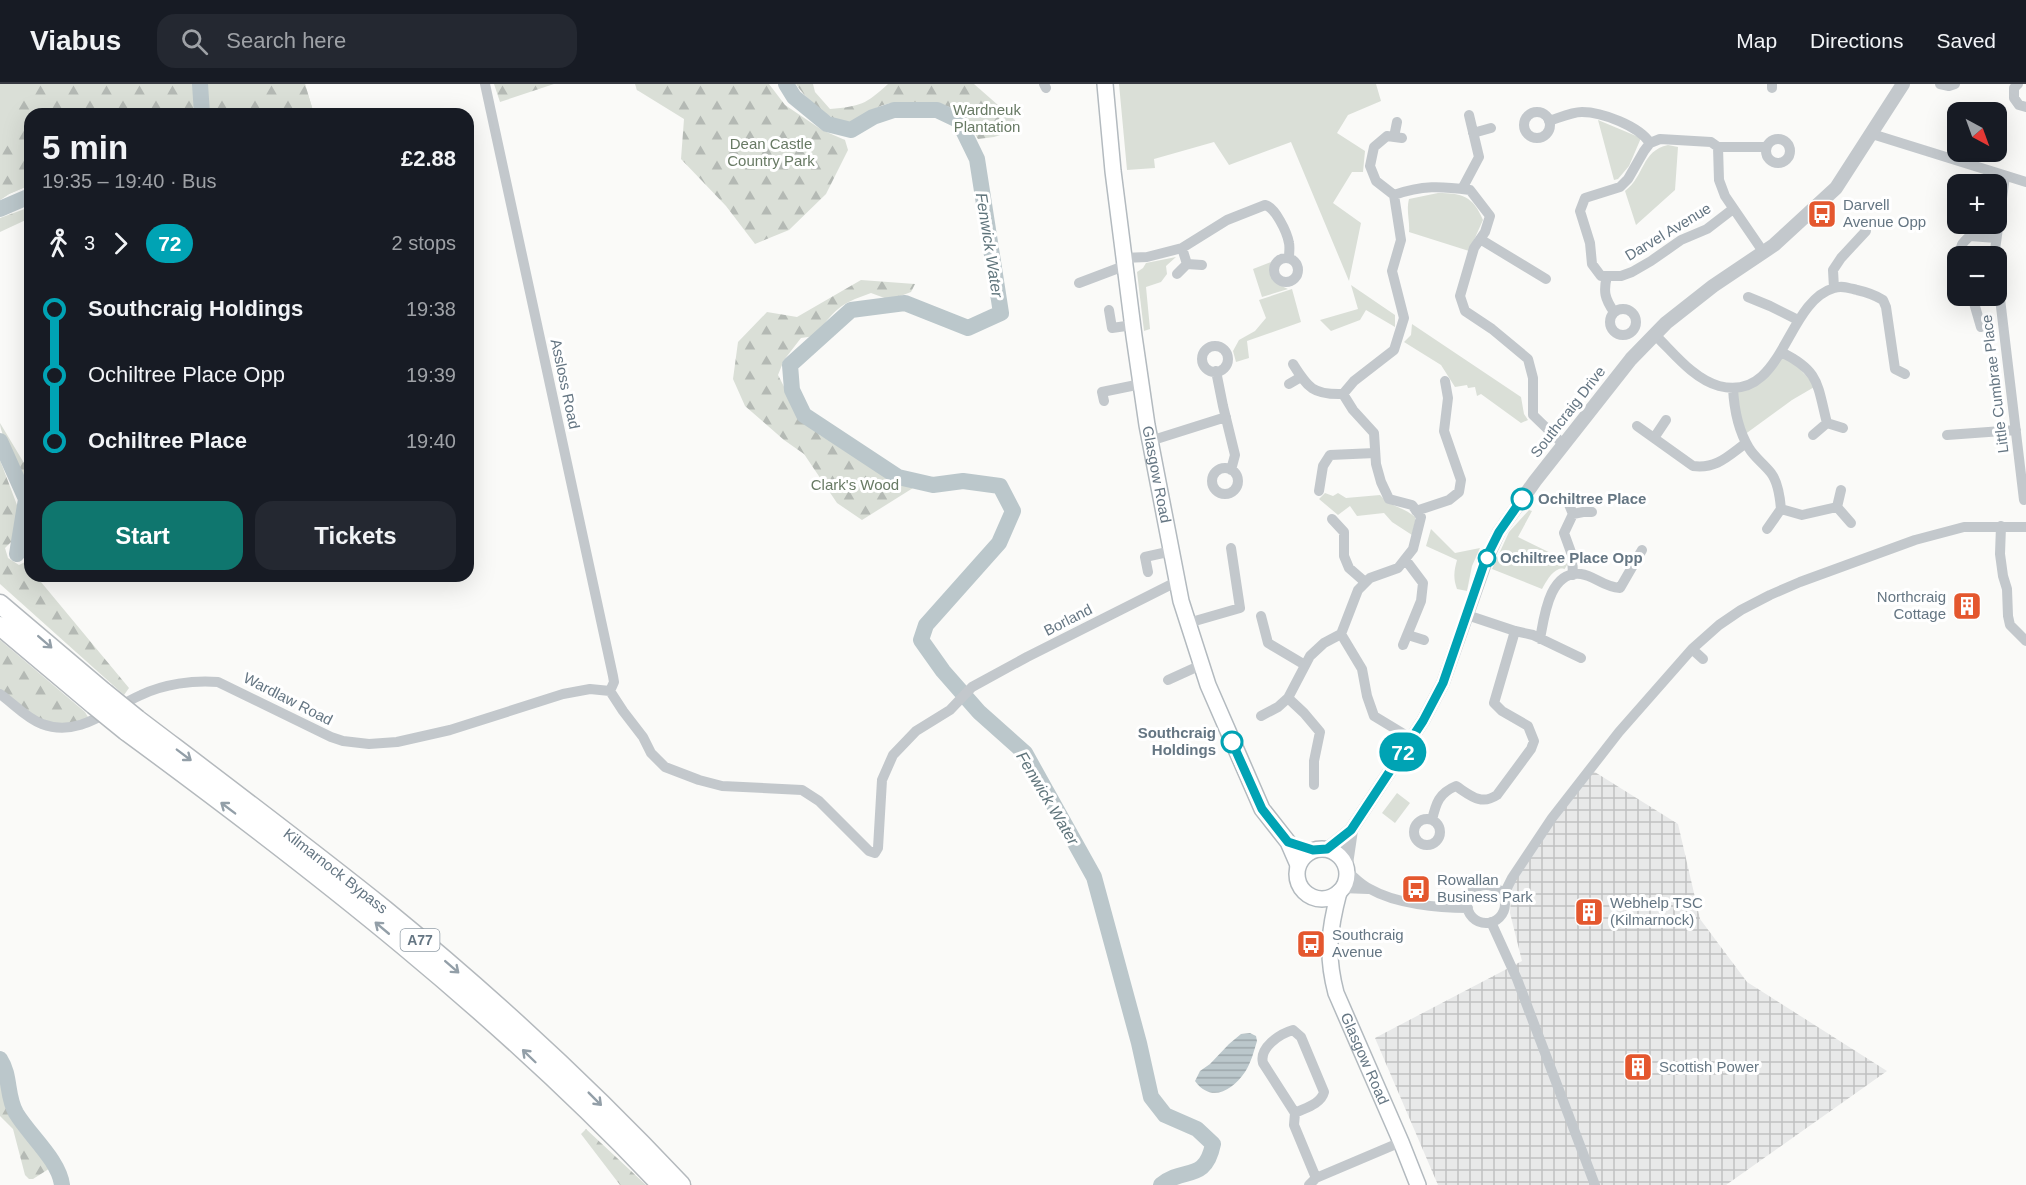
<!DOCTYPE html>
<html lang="en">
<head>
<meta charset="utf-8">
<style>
  body { margin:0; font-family:Helvetica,sans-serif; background:#242831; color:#f1f3f6; height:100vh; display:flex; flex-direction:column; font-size:22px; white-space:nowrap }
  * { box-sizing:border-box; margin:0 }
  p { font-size:20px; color:#9ea1a6 }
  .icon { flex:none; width:33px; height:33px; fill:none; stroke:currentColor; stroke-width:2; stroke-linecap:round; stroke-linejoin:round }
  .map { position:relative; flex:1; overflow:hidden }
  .panel { position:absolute; left:24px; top:24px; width:450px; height:474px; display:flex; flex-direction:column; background:#171b24; border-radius:18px; box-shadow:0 6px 24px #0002 }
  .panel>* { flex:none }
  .badge { padding:0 12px; border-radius:20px; font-size:21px; line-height:39px }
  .needle { width:39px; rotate:139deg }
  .tools { position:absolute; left:1947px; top:18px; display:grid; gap:12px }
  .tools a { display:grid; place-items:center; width:60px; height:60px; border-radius:12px; background:#171b24; box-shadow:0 6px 24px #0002; font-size:30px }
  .map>.badge { position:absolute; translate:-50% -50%; box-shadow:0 0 0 3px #fff }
  .legs { display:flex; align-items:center; gap:9px; height:66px; padding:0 18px; font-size:20px }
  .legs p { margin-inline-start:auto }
  .summary { display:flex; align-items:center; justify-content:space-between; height:102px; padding:0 18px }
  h1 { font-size:33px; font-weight:700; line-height:45px }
  .button { display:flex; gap:12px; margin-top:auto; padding:12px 18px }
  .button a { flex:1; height:69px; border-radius:18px; background:#0f766e; color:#fff; font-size:24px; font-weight:700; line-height:69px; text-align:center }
  .button a+a { background:#242831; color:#f1f3f6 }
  ul { padding:0 18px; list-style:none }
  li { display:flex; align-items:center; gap:21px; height:66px; font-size:22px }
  li i { display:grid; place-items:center; width:9px; height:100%; margin:0 8px; background:currentColor }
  li i::after { content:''; width:15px; height:15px; margin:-8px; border:4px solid; border-radius:50%; background:#171b24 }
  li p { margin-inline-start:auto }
  li:first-child i { background:linear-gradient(#0000 50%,currentColor 0) }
  li:last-child i { background:linear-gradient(currentColor 50%,#0000 0) }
  header { display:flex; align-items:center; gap:36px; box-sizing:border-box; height:84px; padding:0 30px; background:#171b24; border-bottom:2px solid #363941 }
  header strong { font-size:28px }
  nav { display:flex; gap:33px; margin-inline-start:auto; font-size:21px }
  .search { width:420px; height:54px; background:#242831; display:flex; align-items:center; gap:15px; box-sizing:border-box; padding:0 21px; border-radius:18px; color:#9ea1a6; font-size:22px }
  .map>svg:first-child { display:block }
  .industrial { fill:url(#industrial-grid) }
  .green { fill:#dadfd7 }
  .forest { fill:url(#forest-firs) }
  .water { fill:url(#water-rules) }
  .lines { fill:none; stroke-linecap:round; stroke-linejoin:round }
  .river { stroke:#bbc7cb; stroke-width:16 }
  .secondary-casing { stroke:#b3babf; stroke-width:18 }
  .trunk-casing { stroke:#b4b9bd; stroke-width:21 }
  .minor { stroke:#c3c8cc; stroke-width:10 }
  .tertiary { stroke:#c3c8cc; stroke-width:14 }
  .secondary { stroke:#fff; stroke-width:15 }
  .trunk { stroke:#fff; stroke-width:18 }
  .trunk-bridge-casing { stroke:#b4b9bd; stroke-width:21; stroke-linecap:butt }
  .trunk-bridge { stroke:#fff; stroke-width:18 }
  .oneway { stroke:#939fa8 }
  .line-1-casing { stroke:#fff; stroke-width:14 }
  .line-1 { stroke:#00a3b4; stroke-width:9 }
  .stop-1-dot { fill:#fff; stroke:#00a3b4; stroke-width:3 }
  .labels { text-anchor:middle; stroke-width:6; stroke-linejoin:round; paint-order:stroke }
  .shield { fill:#fff; stroke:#939fa8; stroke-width:1.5 }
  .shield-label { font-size:14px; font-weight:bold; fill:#657683 }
  .park-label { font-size:15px; fill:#687a64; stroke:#fff }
  .poi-label { font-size:15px; fill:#657683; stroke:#fff; text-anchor:start }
  .street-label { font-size:15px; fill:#657683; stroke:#fff }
  .stop-label { font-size:15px; font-weight:bold; fill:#657683; stroke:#fff; text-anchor:start }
  .water-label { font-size:16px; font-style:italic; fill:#60757c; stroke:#fff }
</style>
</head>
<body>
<header>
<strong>Viabus</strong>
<div class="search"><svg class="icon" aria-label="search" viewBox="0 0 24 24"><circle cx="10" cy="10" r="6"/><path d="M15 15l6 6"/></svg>Search here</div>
<nav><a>Map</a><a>Directions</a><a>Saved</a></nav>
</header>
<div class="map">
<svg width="2026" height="1101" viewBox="0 0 2026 1101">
  <defs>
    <pattern id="industrial-grid" width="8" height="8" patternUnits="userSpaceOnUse" patternTransform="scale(1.5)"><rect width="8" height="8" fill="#e8e9e9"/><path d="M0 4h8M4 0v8" fill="none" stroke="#c0c1c2"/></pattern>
    <pattern id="forest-firs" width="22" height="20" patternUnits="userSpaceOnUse" patternTransform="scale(1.5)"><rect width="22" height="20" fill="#dadfd7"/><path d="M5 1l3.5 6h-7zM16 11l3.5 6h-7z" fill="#b4b9b4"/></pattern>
    <pattern id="water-rules" width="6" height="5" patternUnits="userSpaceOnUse" patternTransform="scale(1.5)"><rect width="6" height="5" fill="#bbc7cb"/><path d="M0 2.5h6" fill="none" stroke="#9ca6aa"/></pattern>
  </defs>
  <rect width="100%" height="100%" fill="#fafaf8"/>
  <path class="industrial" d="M1590,685L1678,740L1700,835L1747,898L1887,987L1726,1101H1438L1375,954L1522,877L1510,829L1512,794Z"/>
  <path class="green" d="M0,0H305L314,30H30V101L9,110L0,116Z
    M1119,0H1376L1381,17L1348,31L1337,49L1365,67L1363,88H1352L1333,119L1361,139L1349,197L1291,58L1229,81L1214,58L1154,75L1155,84L1127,86Z
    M1598,36L1641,54L1629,82L1618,95L1614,96Z
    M1668,61L1678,63L1675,106L1636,141L1625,107C1645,92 1641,67 1668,61Z
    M1438,109C1462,109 1473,112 1483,136L1469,167L1409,148C1410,137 1406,127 1409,115Z
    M1176,173L1166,182L1167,190L1161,198L1146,203L1150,245L1144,247L1137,188L1143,184L1146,179Z
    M1271,178C1268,198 1274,198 1288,205L1262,213L1253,185Z
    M1351,201L1395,231V243L1366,226L1360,236L1331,247L1320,236L1358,225Z
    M1292,205L1301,238L1247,257L1249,274L1236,278L1233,267L1239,256L1255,247L1266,234L1259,216Z
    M1412,240L1521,313L1524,330L1528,336L1521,339L1481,310L1477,312L1475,303L1468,304L1467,301L1455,303L1441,281L1404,258L1411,251Z
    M1782,270L1787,272L1816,302L1792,316L1744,351L1735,310Z
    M1325,409L1333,412L1338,409L1346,414L1380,411C1390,423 1404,423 1415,433V438L1412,451L1392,438L1384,429L1357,432L1350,422L1338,431L1319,415Z
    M1529,426L1532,427L1518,453L1567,477V481C1562,489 1567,483 1559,485C1551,488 1546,498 1542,505L1492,485L1509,448Z
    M1431,445L1455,469L1480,464L1472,482L1467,507L1457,505C1453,494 1454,487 1457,476L1426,462Z
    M1397,709L1410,719L1395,739L1382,729Z"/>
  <path class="forest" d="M17,0H193V30H30V101L9,110L0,116V47L17,45Z
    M209,0H220L228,14L255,12L265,7V0H305L314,30H214L212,11Z
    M494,0H554L500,18Z
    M635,0H769L785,21L822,46L845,56L848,66L826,110L789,146L755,160L726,122L681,75L684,35L637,6Z
    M796,0H813L815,8L830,25C861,22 865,21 888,0H974L1015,36L1016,46L994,53L978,55C972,44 961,31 951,24C941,18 899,17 887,20C874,22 864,35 850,38C833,41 804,13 796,0Z
    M30,123V134L0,148V134Z
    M861,196L915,200L911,208L890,216L871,209C837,221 836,225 815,252L801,254L784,276L778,291L797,328L820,351L857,370L888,395L913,404L862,436L837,419L804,370L784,356L745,322L733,295L738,258L767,228L797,233Z
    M0,339L30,389V443C29,429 31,413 27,400C22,383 0,353 0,339Z
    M0,376L20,429L12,457L5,464L8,474L19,481L27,477L30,453V492H36L129,604L124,611L0,500Z
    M0,556L85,628L91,638L52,643L0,610Z
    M0,975C9,988 5,1002 10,1016C17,1040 40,1061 55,1081L33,1095H29L25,1091L13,1045L0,1032Z
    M586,1045L646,1101H620L581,1050Z"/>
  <path class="water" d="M1250,949L1256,952L1257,957C1254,967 1251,979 1245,988C1232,1007 1211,1019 1195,997L1200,987L1210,980L1229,960L1241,950Z"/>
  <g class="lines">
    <path class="river" d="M200,0L202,30
      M786,0L794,13L827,40L851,46L873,33L894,26H937L958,36L977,75L1001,229L968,244L905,219L851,226L790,281L792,306L804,331L898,393L933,401L963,397L1000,402L1013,427L999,459L926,541L921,556L943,587L979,628L1025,669L1094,793L1139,959L1151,1013L1165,1031L1197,1045L1213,1060C1205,1099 1184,1082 1161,1101
      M0,125L30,112
      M0,357L26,415L17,470
      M0,975C11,992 6,1011 16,1029C29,1051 59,1076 62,1101"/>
    <g class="secondary-casing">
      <g id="secondary">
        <path id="s1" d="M1105,0L1113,87L1134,252L1147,341L1181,517L1208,601L1262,725L1288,758L1298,781"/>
        <circle cx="1322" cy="790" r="25"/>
        <path id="s2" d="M1339,808C1329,846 1326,871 1336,909L1401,1058L1418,1101"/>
      </g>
    </g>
    <g class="trunk-casing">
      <g id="trunk">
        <path d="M0,520L105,609"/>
        <path d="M0,542L94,621"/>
        <path id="s3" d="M137,635C220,698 304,761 385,826C489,911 589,1003 681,1101"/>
        <path d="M126,647C314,785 501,931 661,1101"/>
      </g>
    </g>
    <path class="minor" d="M485,0L613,592L614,598L610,607
      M1044,0L1046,4
      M1772,0V4
      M1940,0L1949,2L1955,0
      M2018,0L2014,4V14L2019,21L2026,23
      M1524 41a13 13 0 1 1 26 0a13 13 0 1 1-26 0Z
      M1549,37C1559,34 1571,28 1582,28C1602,28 1639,42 1650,59
      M1473,49L1491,44
      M1872,50L2026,98
      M1394,53L1397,38
      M1766 67a12 12 0 1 1 24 0a12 12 0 1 1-24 0Z
      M1718,63H1766
      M1462,105L1479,73L1469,31
      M1394,111L1376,97L1370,82L1374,63L1387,52L1402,54
      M1733,125L1707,145L1681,156L1651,177L1632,188L1621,192H1601L1592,180L1590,159L1580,127L1585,114L1620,103L1628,95L1644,67L1650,59L1660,55L1711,58L1718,63L1719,96L1725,112L1764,169
      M1480,155L1546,195
      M1182,164L1187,180L1202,181
      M1962,172C1959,162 1962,159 1970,152L1996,154
      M1996,172L1995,166L2005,92
      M1274 186a12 12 0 1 1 24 0a12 12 0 1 1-24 0Z
      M1123,174L1147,173L1182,164L1227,136L1265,121C1275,123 1287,148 1289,159C1290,163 1289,169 1289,174
      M1996,181L2024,416
      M1177,190L1187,180
      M1607,192C1603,208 1605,215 1614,228
      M1079,199L1124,182
      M1834,204L1833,186L1841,174L1866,147
      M1972,212L1981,243
      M1748,213L1770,222L1798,236
      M1610 238a13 13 0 1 1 26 0a13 13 0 1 1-26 0Z
      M1109,226L1112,244L1133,241
      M1654,250C1673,268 1693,295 1719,302C1784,319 1785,218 1834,204C1842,201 1849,204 1857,206C1866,208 1875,211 1883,216L1886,223L1895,285L1905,290
      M1202 275a13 13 0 1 1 26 0a13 13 0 1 1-26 0Z
      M1781,268C1820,287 1817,300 1827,339L1843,344
      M1293,280C1308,304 1313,311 1343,310
      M1216,287L1223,322L1235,371L1231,386
      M1289,300L1301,293
      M1733,304C1734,324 1738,346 1749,364C1754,373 1764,380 1771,389C1778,398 1780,413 1781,425L1767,445
      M1104,317L1102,308L1141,300
      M1637,342L1693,382C1717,385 1728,372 1746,359
      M1813,351L1827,339
      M1947,351L2016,346
      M1654,354L1666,336
      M1150,357L1226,333
      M1212 397a13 13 0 1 1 26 0a13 13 0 1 1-26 0Z
      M1319,407L1323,382L1330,371L1375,369
      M1568,418L1573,430L1564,449L1572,471L1573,491
      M1837,423L1851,439
      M1781,425L1802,431L1837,423L1841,406
      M1416,427L1449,416L1459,408L1461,396L1444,347L1448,314L1445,297
      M1573,430L1583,428H1592
      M1332,435L1344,448V472L1349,484L1365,498
      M2001,442L2000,470L2003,492L2007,505L2008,532L2010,541L2026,557
      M1148,488L1145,473L1172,467
      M1467,531L1515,547L1533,551L1581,574
      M1261,532L1268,559L1305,581
      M1188,539L1240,524L1231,464
      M1408,551L1424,556
      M1540,555C1544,534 1549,486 1581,490C1595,492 1603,503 1620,504L1642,466
      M1403,561L1421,517L1423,499L1405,475
      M1692,565L1703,575
      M1168,596L1201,581
      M610,607L623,627L643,653L651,669L665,683L699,696L722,702L802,706L819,717L869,767L875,769L878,764L882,696L893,671L916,647L950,626L972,603L1027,573L1178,497
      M0,610C14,620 26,634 42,640C79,654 109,625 141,611C164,600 193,596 218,598L331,653L343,657L369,660L397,658L450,646L563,610L590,605L610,607
      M1288,614L1304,629L1320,648L1314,677V701
      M1261,632L1278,623L1288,614L1310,572L1324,559L1341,550
      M1412,655L1374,632L1367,612L1362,585L1341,550L1358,506L1370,494L1398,484L1413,465L1421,433L1412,421L1389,415L1381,398L1376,380L1374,349L1353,326L1343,310L1354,297L1394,266L1404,234L1392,187L1401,156L1394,111C1422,101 1441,102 1470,106L1490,132L1485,148L1474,164L1460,212L1465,227L1492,245L1528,275L1533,294V331L1563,360
      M1414 748a13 13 0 1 1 26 0a13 13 0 1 1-26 0Z
      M1432,736C1436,719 1439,709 1456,702C1470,711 1481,722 1497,711L1531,665L1534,657L1528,642L1502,627L1494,619L1515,547
      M1347,787C1354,793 1361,801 1370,805C1396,820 1438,824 1468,824
      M1467 820a19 19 0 1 1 38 0a19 19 0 1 1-38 0Z
      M1342,804L1368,805
      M1503,812L1512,794L1552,734L1619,648L1692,565L1719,541L1741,526L1770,511L1800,498L1915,456L1964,443H2026
      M1491,838L1517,895L1595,1101
      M1295,1029C1305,1024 1321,1020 1324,1008L1301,953L1293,946C1279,950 1259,964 1263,979L1295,1029L1294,1041L1316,1094
      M1309,1101L1316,1094L1401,1058"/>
    <path class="tertiary" d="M1327,765L1351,746L1423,637L1443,599L1487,474L1499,448L1535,397L1631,275L1666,239L1713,202L1774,161L1836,104L1903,0
      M1346,780L1351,746"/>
    <use href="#secondary" class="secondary"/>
    <use href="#trunk" class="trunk"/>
    <g class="trunk-bridge-casing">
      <path id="trunk-bridge" d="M105,609L137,635
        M94,621L126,647"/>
    </g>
    <use href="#trunk-bridge" class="trunk-bridge"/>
  </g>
  <defs><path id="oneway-shaft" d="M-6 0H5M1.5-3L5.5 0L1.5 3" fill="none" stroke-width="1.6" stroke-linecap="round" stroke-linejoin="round" transform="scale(1.5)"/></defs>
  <g class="oneway">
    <use href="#oneway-shaft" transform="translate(45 558) rotate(41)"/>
    <use href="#oneway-shaft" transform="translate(184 671) rotate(37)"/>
    <use href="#oneway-shaft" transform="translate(228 724) rotate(-143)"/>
    <use href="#oneway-shaft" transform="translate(382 844) rotate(-140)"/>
    <use href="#oneway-shaft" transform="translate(452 883) rotate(41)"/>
    <use href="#oneway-shaft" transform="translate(529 972) rotate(-136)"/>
    <use href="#oneway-shaft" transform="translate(595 1015) rotate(45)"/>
  </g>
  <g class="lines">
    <g class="line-1-casing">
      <path id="line-1" d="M1232,658L1262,725L1288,758L1313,766L1327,765L1351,746L1423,637L1443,599L1486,474L1499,448L1522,415"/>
    </g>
    <use href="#line-1" class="line-1"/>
  </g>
  <defs>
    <g id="bus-square" transform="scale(1.5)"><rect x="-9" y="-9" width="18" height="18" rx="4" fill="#e4572e" stroke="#fff"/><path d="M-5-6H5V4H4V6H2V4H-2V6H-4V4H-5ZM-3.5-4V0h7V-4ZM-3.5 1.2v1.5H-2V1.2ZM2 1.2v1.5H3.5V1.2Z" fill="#fff"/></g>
    <g id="building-square" transform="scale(1.5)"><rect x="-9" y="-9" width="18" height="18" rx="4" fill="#e4572e" stroke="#fff"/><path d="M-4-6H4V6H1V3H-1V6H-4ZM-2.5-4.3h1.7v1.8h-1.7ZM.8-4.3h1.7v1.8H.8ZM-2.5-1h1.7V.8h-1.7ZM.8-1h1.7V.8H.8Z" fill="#fff"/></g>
  </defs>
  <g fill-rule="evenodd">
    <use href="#bus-square" x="1822" y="130"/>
    <use href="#building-square" x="1967" y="522"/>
    <use href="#bus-square" x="1416" y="805"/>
    <use href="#building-square" x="1589" y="828"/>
    <use href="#bus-square" x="1311" y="860"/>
    <use href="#building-square" x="1638" y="983"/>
  </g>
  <g class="stop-1-dot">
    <circle cx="1522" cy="415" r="10"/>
    <circle cx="1487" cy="474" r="8"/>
    <circle cx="1232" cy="658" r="10"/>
  </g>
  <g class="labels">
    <rect class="shield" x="400.5" y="845" width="39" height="22" rx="4.5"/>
    <g class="shield-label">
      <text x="420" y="861">A77</text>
    </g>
    <g class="park-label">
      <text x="987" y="31">Wardneuk<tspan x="987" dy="17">Plantation</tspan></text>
      <text x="771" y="65">Dean Castle<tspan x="771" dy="17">Country Park</tspan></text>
      <text x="855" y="406">Clark's Wood</text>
    </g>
    <g class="poi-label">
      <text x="1843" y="126">Darvell<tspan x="1843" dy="17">Avenue Opp</tspan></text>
      <text x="1946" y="518" text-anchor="end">Northcraig<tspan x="1946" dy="17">Cottage</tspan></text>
      <text x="1437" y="801">Rowallan<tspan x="1437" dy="17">Business Park</tspan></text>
      <text x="1610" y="824">Webhelp TSC<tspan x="1610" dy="17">(Kilmarnock)</tspan></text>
      <text x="1332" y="856">Southcraig<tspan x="1332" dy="17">Avenue</tspan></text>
      <text x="1659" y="988">Scottish Power</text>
    </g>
    <g class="street-label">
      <text transform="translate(1668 148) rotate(-31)" y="5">Darvel Avenue</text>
      <text transform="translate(565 300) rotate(78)" y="5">Assloss Road</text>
      <text transform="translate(1995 300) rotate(-97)" y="5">Little Cumbrae Place</text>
      <text transform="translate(1568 328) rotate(-52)" y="5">Southcraig Drive</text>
      <text dy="5" stroke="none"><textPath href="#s1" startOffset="394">Glasgow Road</textPath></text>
      <text transform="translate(1068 536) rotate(-27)" y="5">Borland</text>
      <text transform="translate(288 615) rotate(27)" y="5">Wardlaw Road</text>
      <text dy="5" stroke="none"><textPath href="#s3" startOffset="250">Kilmarnock Bypass</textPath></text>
      <text dy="5" stroke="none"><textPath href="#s2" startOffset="174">Glasgow Road</textPath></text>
    </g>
    <g class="stop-label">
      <text x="1538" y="420">Ochiltree Place</text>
      <text x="1500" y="479">Ochiltree Place Opp</text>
      <text x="1216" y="654" text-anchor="end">Southcraig<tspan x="1216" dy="17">Holdings</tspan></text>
    </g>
    <g class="water-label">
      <text transform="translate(990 161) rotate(81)" y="6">Fenwick Water</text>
      <text transform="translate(1048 714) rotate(59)" y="6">Fenwick Water</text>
    </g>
  </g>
</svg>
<div class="tools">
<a><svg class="needle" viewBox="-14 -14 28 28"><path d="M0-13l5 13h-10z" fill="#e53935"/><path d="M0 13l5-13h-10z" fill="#9ea1a6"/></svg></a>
<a>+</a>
<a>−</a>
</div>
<b class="badge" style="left:1403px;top:668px;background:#00a3b4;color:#fff">72</b>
<section class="panel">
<div class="summary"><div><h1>5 min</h1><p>19:35 – 19:40 · Bus</p></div><b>£2.88</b></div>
<div class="legs"><svg class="icon" aria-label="walk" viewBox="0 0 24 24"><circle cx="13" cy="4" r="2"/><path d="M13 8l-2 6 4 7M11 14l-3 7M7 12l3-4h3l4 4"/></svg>3<svg class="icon" aria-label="forward" viewBox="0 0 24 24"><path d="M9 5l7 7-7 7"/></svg><b class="badge" style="background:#00a3b4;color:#fff">72</b><p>2 stops</p></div>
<ul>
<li><i style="color:#00a3b4"></i><b>Southcraig Holdings</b><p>19:38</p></li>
<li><i style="color:#00a3b4"></i><span>Ochiltree Place Opp</span><p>19:39</p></li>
<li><i style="color:#00a3b4"></i><b>Ochiltree Place</b><p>19:40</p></li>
</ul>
<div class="button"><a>Start</a><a>Tickets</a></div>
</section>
</div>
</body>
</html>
